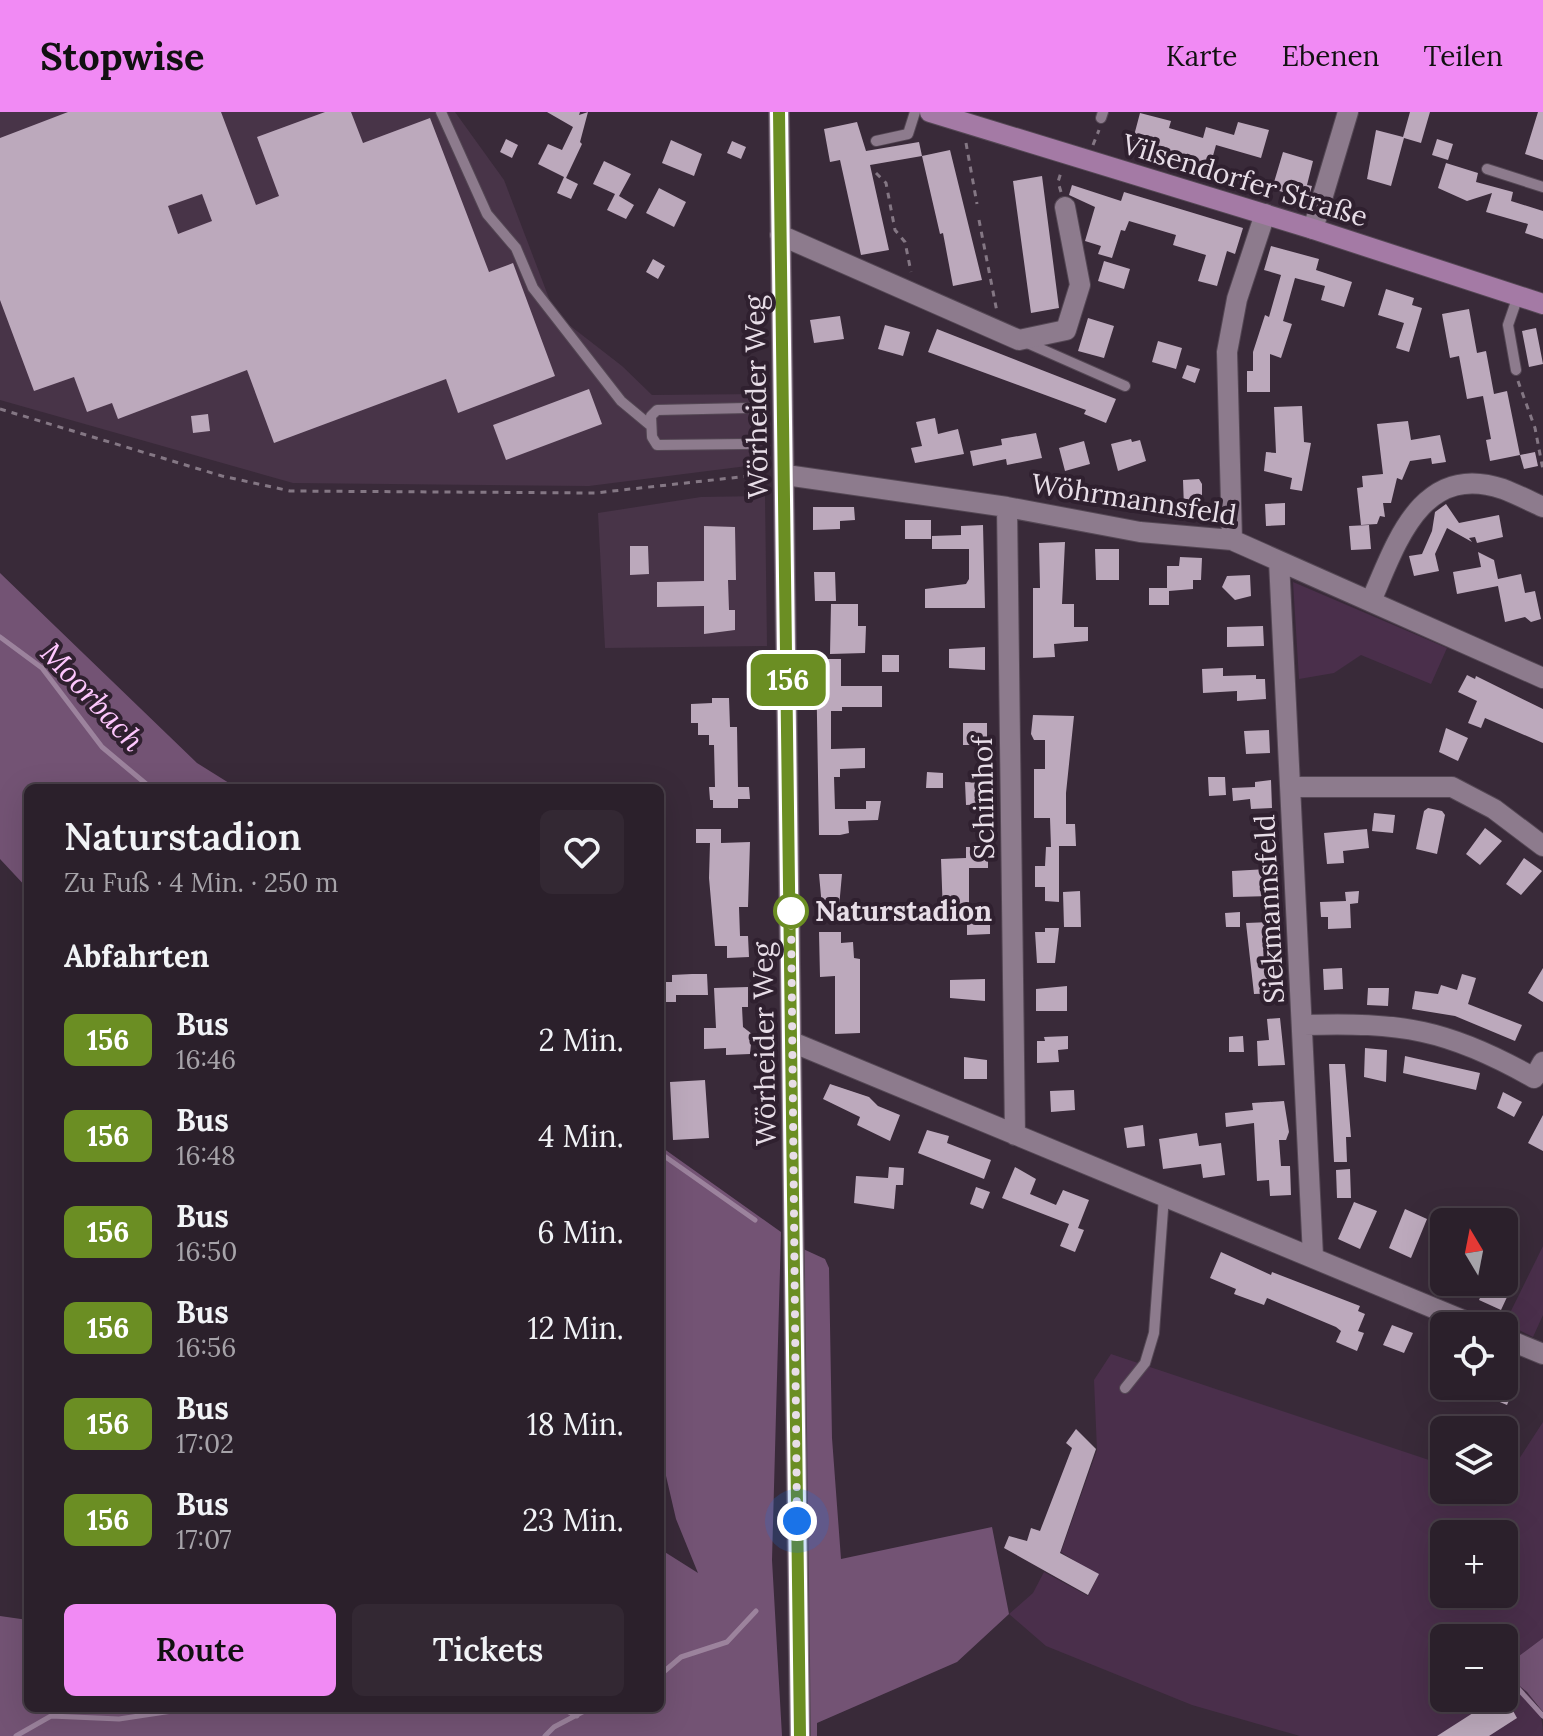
<!DOCTYPE html>
<html lang="de">
<head>
<meta charset="utf-8">
<style>
  body { margin:0; font-family:Lora,serif; background:#332833; color:#f1f3f6; height:100vh; display:flex; flex-direction:column; font-size:30px; white-space:nowrap }
  * { box-sizing:border-box; margin:0 }
  p { font-size:26px; color:#a6a3a9 }
  .icon { flex:none; width:44px; height:44px; fill:none; stroke:currentColor; stroke-width:2; stroke-linecap:round; stroke-linejoin:round }
  .map { position:relative; flex:1; overflow:hidden }
  .sheet { position:absolute; left:24px; top:672px; width:640px; height:928px; display:flex; flex-direction:column; background:#2b202b; border-radius:12px; box-shadow:0 8px 32px #0002,0 0 0 2px #473e47 }
  .sheet>* { flex:none }
  .badge { padding:0 16px; border-radius:12px; font-size:28px; line-height:52px }
  .needle { width:52px; rotate:350deg }
  .buttons { position:absolute; left:1430px; top:1096px; display:grid; gap:16px }
  .buttons a { display:grid; place-items:center; width:88px; height:88px; border-radius:12px; background:#2b202b; box-shadow:0 8px 32px #0002,0 0 0 2px #473e47; font-size:40px }
  .you { position:absolute; width:40px; height:40px; margin:-20px; border:6px solid #fff; border-radius:50%; background:#1a73e8; box-shadow:0 0 0 12px #1a73e833 }
  .map>.badge { position:absolute; translate:-50% -50%; box-shadow:0 0 0 4px #fff }
  h2 { padding:0 40px; font-size:30px; line-height:72px }
  .round { display:grid; place-items:center; flex:none; width:84px; height:84px; border-radius:12px; background:#332833 }
  .summary { display:flex; align-items:center; justify-content:space-between; height:136px; padding:0 40px }
  h1 { font-size:38px; font-weight:600; line-height:60px }
  .button { display:flex; gap:16px; margin-top:auto; padding:16px 40px }
  .button a { flex:1; height:92px; border-radius:12px; background:#f18af4; color:#111; font-size:32px; font-weight:600; line-height:92px; text-align:center }
  .button a+a { background:#332833; color:#f1f3f6 }
  ul { padding:0; list-style:none }
  li { display:flex; align-items:center; gap:24px; height:96px; padding:0 40px }
  li div { flex:1 }
  li b { display:block; font-size:30px }
  li em { font-style:normal }
  li .badge { min-width:88px; font-weight:700; text-align:center }
  header { display:flex; align-items:center; gap:48px; box-sizing:border-box; height:112px; padding:0 40px; background:#f18af4; color:#111 }
  header strong { font-size:38px }
  nav { display:flex; gap:44px; margin-inline-start:auto; font-size:28px }
  .map>svg:first-child { display:block }
  .built { fill:#483448 }
  .green { fill:#4a2f4b; fill-rule:evenodd }
  .forest { fill:#735374 }
  .lines { fill:none; stroke-linecap:round; stroke-linejoin:round }
  .stream { stroke:#9c839d; stroke-width:5 }
  .building { fill:#bca9bc; fill-rule:evenodd }
  .lane-casing { stroke:#544754; stroke-width:12 }
  .street-casing { stroke:#544754; stroke-width:22 }
  .secondary-casing { stroke:#544754; stroke-width:22 }
  .path { stroke:#847784; stroke-width:3; stroke-dasharray:6 6; stroke-linecap:butt }
  .lane { stroke:#8d7b8d; stroke-width:10 }
  .street { stroke:#8d7b8d; stroke-width:20 }
  .secondary { stroke:#a47aa5; stroke-width:20 }
  .line-casing { stroke:#fff; stroke-width:18 }
  .line { stroke:#6b8e23; stroke-width:12 }
  .walk { stroke:#e7dde7; stroke-width:8; stroke-dasharray:0 14.4 }
  .stop-dot { fill:#fff; stroke:#6b8e23; stroke-width:4 }
  .labels { text-anchor:middle; stroke-width:8; stroke-linejoin:round; paint-order:stroke }
  .street-label { font-size:28px; fill:#e7dde7; stroke:#2f202f }
  .stop-label { font-size:28px; font-weight:bold; fill:#e7dde7; stroke:#2f202f; text-anchor:start }
  .water-label { font-size:30px; font-style:italic; fill:#fec7fe; stroke:#2f202f }
</style>
</head>
<body>
<header>
<strong>Stopwise</strong>
<nav><a>Karte</a><a>Ebenen</a><a>Teilen</a></nav>
</header>
<div class="map">
<svg width="1543" height="1624" viewBox="0 0 1543 1624">
  <rect width="100%" height="100%" fill="#392a39"/>
  <path class="built" d="M0,0H455L504,68L555,202L622,254L652,283L762,282L763,352L589,374L293,371L0,288Z
    M765,384L767,534L605,536L598,401L701,385Z"/>
  <path class="green" d="M1293,470L1447,536L1431,572L1361,543L1334,561L1299,567Z
    M1543,1134V1203L1533,1225L1505,1211Z
    M1111,1242L1444,1353V1378H1481L1492,1388L1499,1378H1504V1370L1543,1310V1526L1504,1555V1526H1444V1586H1504V1561C1529,1582 1543,1590 1543,1624H1300L1192,1593L1046,1534L1009,1502L1033,1481L1044,1460L1088,1484L1098,1464L1061,1440L1097,1338L1094,1268ZM1444,1422H1504V1482H1444Z"/>
  <path class="forest" d="M0,461L197,651L237,676H28V777L0,747Z
    M660,1034L781,1120L772,1448L782,1624H0V1504L28,1508V1596H660V1437L698,1461L676,1407L660,1338Z
    M801,1136L825,1147L829,1156L832,1326L841,1447L992,1415L1009,1502L957,1550L817,1611V1624H805Z
    M1543,1526V1600L1527,1580L1504,1561V1555Z"/>
  <g class="lines">
    <path class="stream" d="M0,525L42,556L102,635L151,676
      M660,1041L755,1108
      M660,1563L681,1545L727,1530L756,1499
      M1513,1571L1543,1604
      M561,1596L577,1604
      M16,1624L51,1604L119,1607L192,1596
      M545,1624L554,1615L590,1596"/>
  </g>
  <path class="building" d="M68,0H221L256,93L279,84L257,25L325,0H351L363,31L430,6L489,160L513,151L555,264L458,301L446,267L274,331L247,258L118,307L112,291L87,300L74,265L34,279L0,188V26ZM202,82L212,109L178,122L168,94Z
    M547,0H580L579,3L588,0L580,30L582,32L566,66L578,72L571,87L557,81L564,65L538,52L548,32L562,38L573,15Z
    M1410,0H1430L1421,31L1404,26L1391,74L1367,67L1376,18L1403,25Z
    M1538,0H1543V48L1525,42Z
    M1140,1L1171,9L1169,16L1203,26L1206,15L1234,23L1238,10L1269,18L1261,46L1216,33L1209,58L1131,35Z
    M857,10L866,39L919,30L922,44L870,53L889,138L861,143L840,48L830,50L824,17Z
    M506,27L518,33L512,46L500,40Z
    M1437,27L1453,32L1448,48L1432,43Z
    M671,28L702,42L694,64L662,51Z
    M732,29L746,35L741,47L727,41Z
    M950,38L982,168L953,174L943,121L940,122L922,44Z
    M1283,40L1313,49L1307,73L1312,74L1308,87L1272,77Z
    M604,49L631,62L619,84L634,93L626,107L607,98L615,82L593,72Z
    M1446,51L1478,61L1476,70L1513,80L1511,89L1543,99V127L1525,121L1528,112L1486,100L1492,81L1467,89L1438,76Z
    M1042,64L1059,196L1031,201L1013,69Z
    M1072,73L1121,89L1124,80L1243,116L1235,142L1227,139L1217,174L1198,169L1206,143L1173,133L1176,123L1129,109L1125,119L1121,118L1112,146L1098,142L1101,134L1085,129L1095,95L1069,83Z
    M659,76L686,90L674,115L646,101Z
    M1271,134L1319,147L1316,158L1352,170L1344,195L1321,188L1325,174L1295,166L1283,209L1292,212L1281,246L1270,242V280H1247V259H1253V240L1265,203L1269,205L1281,163L1264,158Z
    M653,147L665,154L658,167L646,160Z
    M1104,149L1130,157L1124,177L1098,169Z
    M1386,177L1414,186L1412,193L1422,196L1409,240L1396,236L1404,211L1378,203Z
    M1469,197L1477,241L1486,239L1494,282L1507,279L1520,343L1490,349L1486,328L1491,327L1483,284L1467,287L1459,244L1450,246L1442,202Z
    M840,204L844,227L814,231L810,208Z
    M1088,206L1114,214L1104,246L1078,239Z
    M885,213L910,220L903,244L878,237Z
    M1536,216L1543,252L1529,255L1522,219Z
    M937,217L1116,287L1106,311L1084,302L1086,298L928,240Z
    M1158,229L1182,236L1176,257L1152,250Z
    M1187,253L1200,257L1195,271L1182,266Z
    M589,277L602,312L506,348L493,313Z
    M1302,294L1304,330L1311,331L1302,379L1290,377L1292,366L1264,359L1266,340L1276,341L1274,295Z
    M208,302L210,319L193,321L191,304Z
    M935,306L938,322L958,317L964,342L915,351L911,336L922,334L916,310Z
    M1408,309L1411,328L1440,323L1446,350L1432,352L1431,346L1410,349L1402,368L1397,366L1391,391H1383L1385,405L1380,404L1377,412L1361,413L1357,376L1363,375L1362,364L1383,362L1377,312Z
    M1036,321L1042,346L1007,353L1006,347L973,354L970,339L1002,333L1001,327Z
    M1131,327L1132,330L1140,328L1146,349L1118,359L1111,332Z
    M1084,329L1090,352L1065,359L1059,336Z
    M1535,340L1538,354L1524,357L1520,343Z
    M1199,367L1202,372V396H1184L1183,368Z
    M1285,391V413L1266,414L1265,392Z
    M1446,392L1459,411L1499,403L1503,425L1477,431L1475,425L1469,426L1472,430L1447,416L1435,442L1439,459L1414,464L1409,444L1422,442L1432,419L1435,400Z
    M813,395H854L855,408L840,409V417L813,418Z
    M905,408H931V427H905Z
    M983,413L985,496H925V477L966,472L969,467V437H932V424L961,423V414Z
    M1369,413L1371,437L1351,438L1349,414Z
    M704,414L735,415L736,468H728L729,498H735V518L704,522V494L657,495V470L704,469Z
    M1065,430L1062,492H1074V515H1088V529L1054,532L1055,545L1033,546V476H1040L1039,431Z
    M630,434H648L649,462L630,463Z
    M1095,437H1119V468H1096Z
    M1478,440L1494,448L1498,467L1521,462L1525,481L1535,479L1541,507L1531,510L1525,505L1505,510L1498,474L1457,482L1453,460L1481,455Z
    M1180,445L1202,446L1201,468H1193V477L1169,479V493H1149V476H1167V454H1179Z
    M814,460H835L836,489H815Z
    M1250,463L1251,484L1235,488L1222,475L1227,464Z
    M831,492H858V514H866L865,541L830,542Z
    M1263,514L1264,534L1227,535V515Z
    M985,535V558L949,556V537Z
    M882,543H899V560H882Z
    M816,547H841V574H882V595H842V599H831V637L865,636V656L840,657V665H834L835,697H866V689H881L878,708L848,709L849,721L840,723H819Z
    M1223,556V564L1256,563V567H1265L1266,587L1237,589V579L1203,581L1202,557Z
    M1467,563L1475,567L1476,564L1543,597V631L1485,606L1481,616L1468,611L1477,589L1458,580Z
    M712,586H729L730,615H737L738,675H749L750,687H738V696H713V688H710L709,675H715L714,633H709V623H698V611H691V592L712,591Z
    M1033,603L1074,604L1066,681V712H1075L1076,734H1059V790L1045,789V775H1035V754H1045L1046,735H1051L1050,706H1034V657H1045V628H1034L1031,622Z
    M963,611H987V633H963Z
    M1446,616L1468,626L1458,649L1439,640Z
    M1269,618L1270,641L1246,642L1244,619Z
    M927,660L943,661V676H926Z
    M1208,665H1225L1226,683L1209,684Z
    M1271,668L1272,696L1251,697L1250,687L1233,689L1232,676L1255,675V670Z
    M965,670L987,671L988,692L966,693Z
    M1428,696L1442,699L1445,703L1437,742L1416,737L1424,699Z
    M1374,701L1395,703L1393,721L1372,719Z
    M1485,716L1502,729L1480,753L1466,742Z
    M696,717H721V731L750,730L748,795H739L740,824H748L749,845L727,846V834H715L709,766L710,731H717H696Z
    M1367,717L1369,736L1343,739L1344,751L1327,752L1324,721Z
    M966,735H988V756H969V800L990,804V822L967,823V803H943L941,747L966,746Z
    M1524,746L1542,759L1521,783L1506,772Z
    M1268,757L1272,784L1233,785L1232,759Z
    M819,762H842L839,795H822Z
    M1080,779L1081,815H1064L1063,780Z
    M1359,779L1358,791L1350,792L1351,816L1328,817V805H1321L1320,790L1346,789L1345,780Z
    M1240,800V815H1226L1225,801Z
    M1271,810L1273,860H1280L1282,881L1254,882L1246,811Z
    M1045,816H1059L1055,851H1037L1035,820H1045Z
    M819,820H841V831L853,830L854,846L860,847V921L835,922V864L820,865Z
    M1342,856L1343,877L1324,878L1323,857Z
    M1543,856V890L1528,881Z
    M692,862H707L708,883H676V890H660V870H672V863Z
    M1462,862L1476,866L1468,892L1522,913L1515,929L1455,904L1412,897L1415,879L1438,882L1441,873L1457,878Z
    M985,867V889L950,886V868Z
    M1067,874V899H1036V877Z
    M748,875V895H742L743,915L752,922L750,942L726,943V936L704,937V916H716L714,876Z
    M1368,876H1389L1388,894L1367,893Z
    M1280,906L1285,953L1258,954L1257,929L1269,928L1267,907Z
    M1068,924V937L1058,938L1059,950L1037,951V929H1045L1044,925Z
    M1243,924L1244,940H1229V925Z
    M1365,936L1387,938L1386,970L1364,965Z
    M1405,944L1480,961L1476,978L1403,961Z
    M964,945L987,948V967H964Z
    M1329,952H1345L1351,1025H1346L1347,1050H1334Z
    M705,968L709,1026L673,1028L670,970Z
    M830,972L869,985L878,994L900,1003L890,1029L857,1013L860,1005L823,987Z
    M1074,978L1075,998L1051,1000L1050,979Z
    M1503,980L1522,990L1514,1005L1497,996Z
    M1284,989L1289,1020L1286,1028H1279L1281,1054H1290L1291,1083L1270,1084L1269,1068L1257,1069L1254,1011L1226,1015L1225,1001L1253,998L1252,991Z
    M1543,1003V1039L1528,1031Z
    M1143,1013L1145,1034L1127,1036L1124,1016Z
    M927,1018L949,1024L947,1031L991,1048L984,1067L918,1041Z
    M1197,1021L1199,1034L1221,1031L1225,1063L1203,1066L1201,1052L1163,1057L1159,1027Z
    M889,1055L904,1056L903,1073H896L894,1097L854,1091L856,1064L888,1066Z
    M1015,1055L1036,1067L1030,1082L1056,1093L1063,1078L1089,1088L1078,1116L1084,1118L1075,1140L1060,1134L1069,1112L1002,1086Z
    M1350,1057L1351,1086H1337L1336,1058Z
    M976,1075L990,1080L983,1097L970,1092Z
    M1354,1090L1377,1099L1360,1137L1338,1127Z
    M1405,1097L1427,1107L1411,1146L1389,1136Z
    M1221,1140L1271,1163L1272,1160L1360,1194L1358,1199L1365,1202L1358,1219L1364,1221L1357,1239L1336,1230L1341,1219L1336,1215L1267,1186L1264,1193L1234,1182L1236,1177L1210,1166Z
    M1487,1170H1514L1501,1198L1479,1188Z
    M1392,1213L1413,1221L1404,1241L1383,1233Z
    M1461,1274H1515L1507,1293Z
    M1076,1317L1096,1337L1060,1441L1099,1462L1088,1483L1004,1436L1009,1424L1027,1429L1031,1416L1040,1419L1072,1336L1066,1331Z
    M1483,1586H1506L1517,1606L1489,1624H1437L1487,1592Z"/>
  <g class="lines">
    <g class="lane-casing">
      <path id="lane" d="M441,0L487,102L516,136L533,176L621,289L651,314
        M1101,6L1103,0
        M876,29L908,22L915,0
        M1487,57L1543,75
        M1025,230L1125,274
        M1516,258L1508,213L1518,184
        M747,332L657,333L652,325L651,304L657,298L747,296
        M1125,1276L1145,1251L1154,1221L1164,1084"/>
    </g>
    <g class="street-casing">
      <path id="street" d="M779,0L800,1624
        M1313,117L1348,0
        M780,123L1019,228L1066,218L1080,173L1065,95
        M786,363L1007,395L1140,420L1232,428L1543,566
        M1007,395L1015,1023
        M1232,428L1227,240L1237,187L1265,102
        M1279,449L1313,1144
        M1371,489C1396,432 1421,349 1503,377C1516,382 1530,389 1543,395
        M1292,675H1452L1494,697L1543,734
        M1303,913C1401,910 1448,917 1534,966L1543,950
        M792,930L1477,1214
        M1504,1226L1543,1242"/>
    </g>
    <g class="secondary-casing">
      <path id="secondary" d="M930,0L1313,117L1543,192"/>
    </g>
    <path class="path" d="M966,31L977,92
      M1093,33L1099,18
      M876,61L886,71L895,118L905,130L911,160
      M1061,80L1058,70L1062,57
      M979,108L997,200
      M1518,269L1535,316L1543,358
      M0,297L222,364L290,379L595,381L767,362"/>
    <use href="#lane" class="lane"/>
    <use href="#street" class="street"/>
    <use href="#secondary" class="secondary"/>
  </g>
  <g class="lines">
    <g class="line-casing">
      <path id="line" d="M779,0L800,1624"/>
    </g>
    <use href="#line" class="line"/>
    <path class="walk" d="M791,799L797,1409"/>
  </g>
  <circle class="stop-dot" cx="791" cy="799" r="16"/>
  <g class="labels">
    <g class="street-label">
      <text transform="translate(1245 68) rotate(17)" y="10">Vilsendorfer Straße</text>
      <text transform="translate(756 285) rotate(-91)" y="10">Wörheider Weg</text>
      <text transform="translate(1134 387) rotate(9)" y="10">Wöhrmannsfeld</text>
      <text transform="translate(983 686) rotate(-91)" y="10">Schimhof</text>
      <text transform="translate(1269 797) rotate(-93)" y="10">Siekmannsfeld</text>
      <text transform="translate(764 932) rotate(-91)" y="10">Wörheider Weg</text>
    </g>
    <g class="stop-label">
      <text x="815" y="809">Naturstadion</text>
    </g>
    <g class="water-label">
      <text transform="translate(92 585) rotate(47)" y="10">Moorbach</text>
    </g>
  </g>
</svg>
<div class="buttons">
<a><svg class="needle" viewBox="-14 -14 28 28"><path d="M0-13l5 13h-10z" fill="#e53935"/><path d="M0 13l5-13h-10z" fill="#a6a3a9"/></svg></a>
<a><svg class="icon" aria-label="locate" viewBox="0 0 24 24"><circle cx="12" cy="12" r="6"/><path d="M12 2v4M12 18v4M2 12h4M18 12h4"/></svg></a>
<a><svg class="icon" aria-label="layers" viewBox="0 0 24 24"><path d="M12 4l9 5-9 5-9-5zM3 14l9 5 9-5"/></svg></a>
<a>+</a>
<a>−</a>
</div>
<div class="you" style="left:797px;top:1409px"></div>
<b class="badge" style="left:788px;top:568px;background:#6b8e23;color:#fff">156</b>
<section class="sheet">
<div class="summary"><div><h1>Naturstadion</h1><p>Zu Fuß · 4 Min. · 250 m</p></div><a class="round"><svg class="icon" aria-label="heart" viewBox="0 0 24 24"><path d="M12 20l-8-8c-3-5 5-10 8-4 3-6 11-1 8 4z"/></svg></a></div>
<h2>Abfahrten</h2>
<ul>
<li><span class="badge" style="background:#6b8e23;color:#fff">156</span><div><b>Bus</b><p>16:46</p></div><em>2 Min.</em></li>
<li><span class="badge" style="background:#6b8e23;color:#fff">156</span><div><b>Bus</b><p>16:48</p></div><em>4 Min.</em></li>
<li><span class="badge" style="background:#6b8e23;color:#fff">156</span><div><b>Bus</b><p>16:50</p></div><em>6 Min.</em></li>
<li><span class="badge" style="background:#6b8e23;color:#fff">156</span><div><b>Bus</b><p>16:56</p></div><em>12 Min.</em></li>
<li><span class="badge" style="background:#6b8e23;color:#fff">156</span><div><b>Bus</b><p>17:02</p></div><em>18 Min.</em></li>
<li><span class="badge" style="background:#6b8e23;color:#fff">156</span><div><b>Bus</b><p>17:07</p></div><em>23 Min.</em></li>
</ul>
<div class="button"><a>Route</a><a>Tickets</a></div>
</section>
</div>
</body>
</html>
